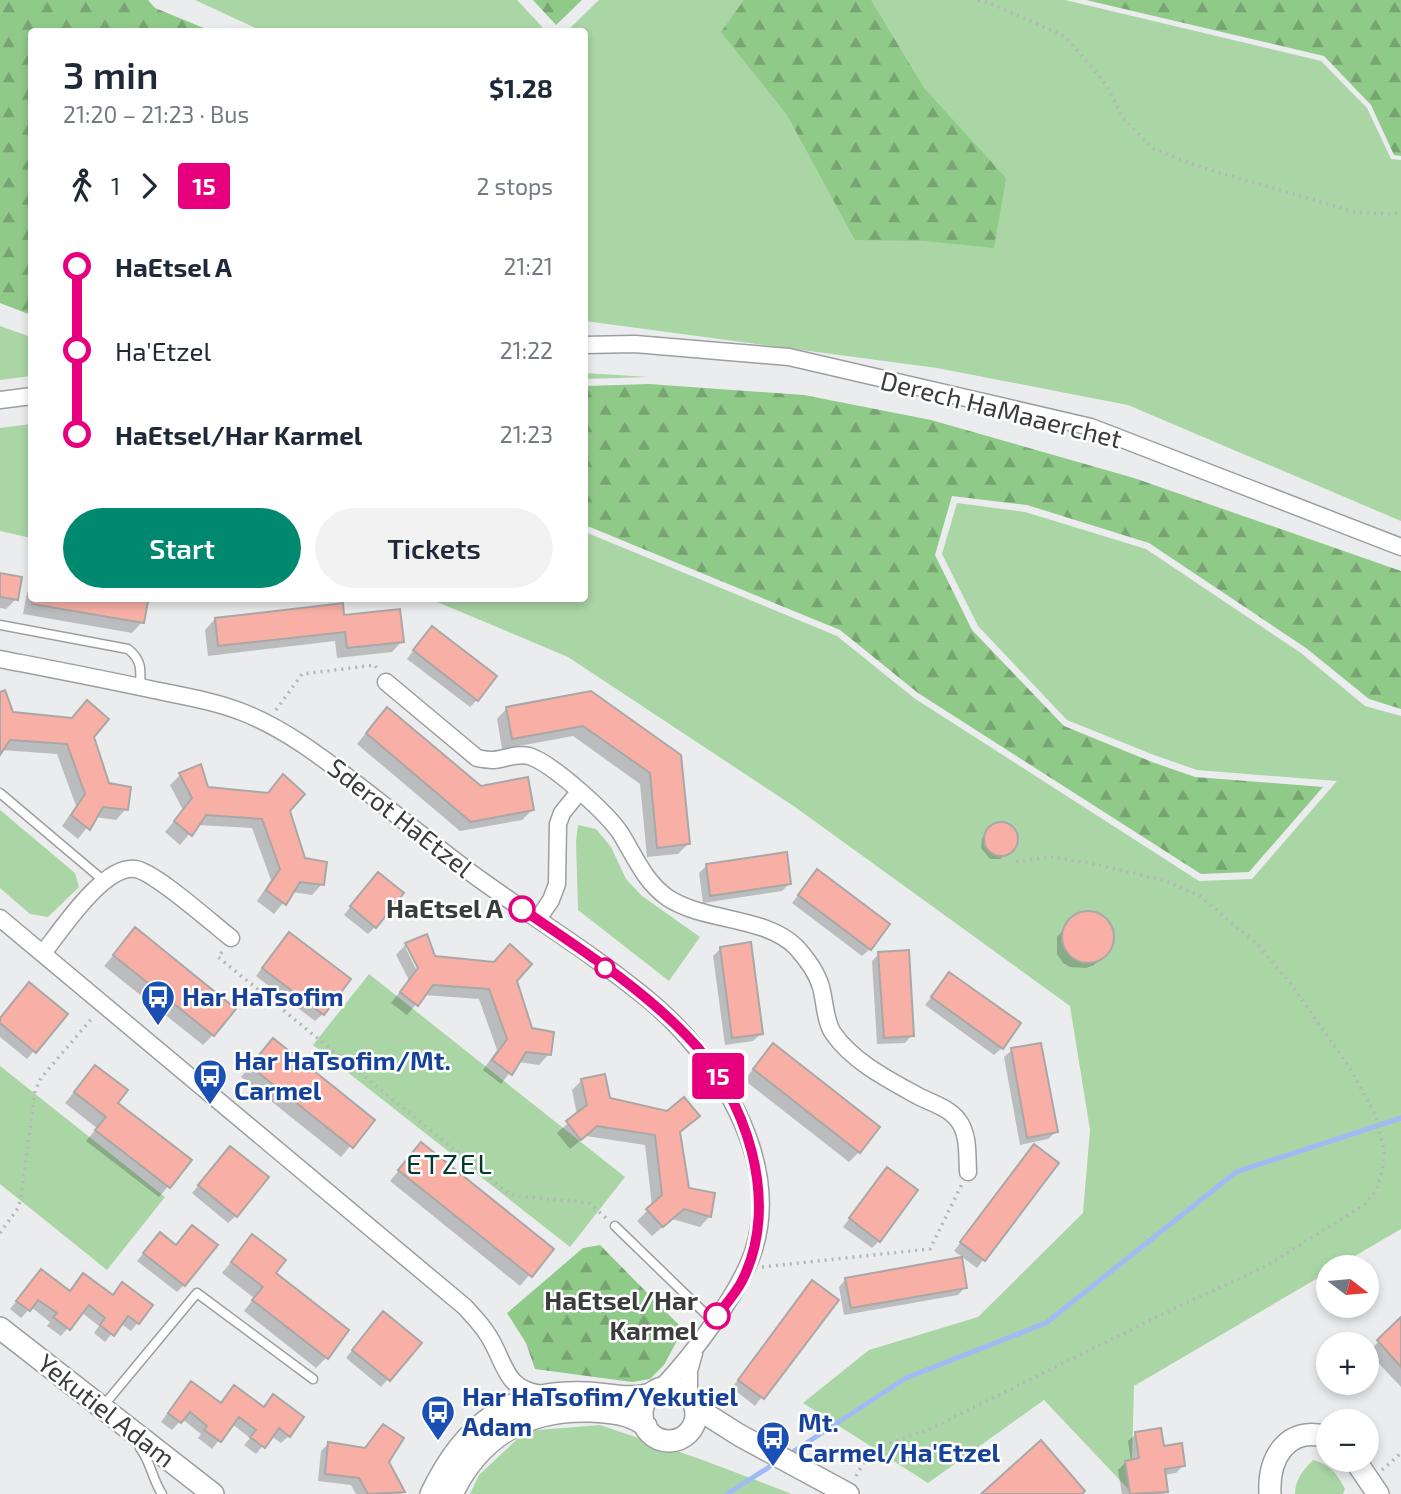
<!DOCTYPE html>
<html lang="en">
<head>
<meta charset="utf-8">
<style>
  body { margin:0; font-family:"Exo 2",sans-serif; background:#f2f2f3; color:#1f2937; height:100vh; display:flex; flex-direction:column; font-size:26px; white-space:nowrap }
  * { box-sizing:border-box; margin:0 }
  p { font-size:23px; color:#747a83 }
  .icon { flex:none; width:38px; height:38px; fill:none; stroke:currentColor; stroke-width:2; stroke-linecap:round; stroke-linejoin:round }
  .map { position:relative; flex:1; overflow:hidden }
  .side { position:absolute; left:28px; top:28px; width:560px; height:574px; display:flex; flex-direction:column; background:#fff; border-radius:7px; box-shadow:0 4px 10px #0003 }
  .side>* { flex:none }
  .badge { padding:0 14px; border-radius:5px; font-size:24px; line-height:46px }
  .needle { width:46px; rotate:106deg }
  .tools { position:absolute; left:1316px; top:1255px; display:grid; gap:14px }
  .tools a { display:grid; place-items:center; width:63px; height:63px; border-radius:50%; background:#fff; box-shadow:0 4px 10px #0003; font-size:35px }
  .map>.badge { position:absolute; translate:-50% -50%; box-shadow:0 0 0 4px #fff }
  .legs { display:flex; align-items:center; gap:10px; height:77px; padding:0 35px; font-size:23px }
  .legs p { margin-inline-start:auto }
  .headline { display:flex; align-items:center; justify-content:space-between; height:119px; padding:0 35px }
  h1 { font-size:38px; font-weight:600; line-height:52px }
  .action { display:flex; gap:14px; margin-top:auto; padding:14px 35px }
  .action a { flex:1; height:80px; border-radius:42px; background:#00896e; color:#fff; font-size:28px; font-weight:600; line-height:80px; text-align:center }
  .action a+a { background:#f2f2f3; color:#1f2937 }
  ul { padding:0 35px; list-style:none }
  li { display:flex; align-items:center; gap:24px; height:84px; font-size:26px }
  li i { display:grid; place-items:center; width:10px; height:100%; margin:0 9px; background:currentColor }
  li i::after { content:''; width:18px; height:18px; margin:-9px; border:5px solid; border-radius:50%; background:#fff }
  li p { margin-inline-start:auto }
  li:first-child i { background:linear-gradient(#0000 50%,currentColor 0) }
  li:last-child i { background:linear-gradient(currentColor 50%,#0000 0) }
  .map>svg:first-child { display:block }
  .green { fill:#aad5a5 }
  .forest { fill:url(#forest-firs) }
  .shadow { fill:#0003; fill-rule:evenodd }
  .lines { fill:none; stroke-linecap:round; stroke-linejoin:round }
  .stream { stroke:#a0bbf4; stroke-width:5 }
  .building { fill:#f8b0a6; stroke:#aaa7a7; stroke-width:2 }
  .lane-casing { stroke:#9c9ea0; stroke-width:11 }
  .street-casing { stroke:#9c9ea0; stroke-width:19 }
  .secondary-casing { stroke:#9c9ea0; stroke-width:24 }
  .path { stroke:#b4b6b7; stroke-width:3.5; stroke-dasharray:2 5; stroke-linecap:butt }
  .lane { stroke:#fff; stroke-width:8 }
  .street { stroke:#fff; stroke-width:16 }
  .secondary { stroke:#fff; stroke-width:21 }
  .line-1-casing { stroke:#fff; stroke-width:16 }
  .line-1 { stroke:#e6007e; stroke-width:10 }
  .stop-1-dot { fill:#fff; stroke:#e6007e; stroke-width:3.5 }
  .labels { text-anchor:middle; stroke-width:5; stroke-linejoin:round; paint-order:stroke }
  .street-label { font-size:26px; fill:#3b3c3c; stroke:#fff }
  .stop-label { font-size:26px; font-weight:bold; fill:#3b3c3c; stroke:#fff; text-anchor:end }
  .transit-label { font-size:26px; font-weight:bold; fill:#164399; stroke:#fff; text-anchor:start }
  .neighbourhood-label { font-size:28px; letter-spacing:2px; fill:#003a2d; stroke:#fff }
</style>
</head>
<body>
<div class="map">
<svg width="1401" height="1494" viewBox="0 0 1401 1494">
  <defs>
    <pattern id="forest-firs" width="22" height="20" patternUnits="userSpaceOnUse" patternTransform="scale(1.75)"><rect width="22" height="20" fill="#90ca89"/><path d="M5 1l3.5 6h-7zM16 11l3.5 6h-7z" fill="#77a571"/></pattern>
  </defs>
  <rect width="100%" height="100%" fill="#eaecee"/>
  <path class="green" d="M195,0H517L546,31H262Z
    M599,0H1065L1321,61L1367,108L1391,159L1401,160V521L1128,405L937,368L585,321L584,32H566Z
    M0,326L31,337V376L0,380Z
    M585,373L649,377L585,379Z
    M31,424H32L31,538L0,531V428Z
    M957,503L1025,512L1146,549L1301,653L1365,706L1401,716V1229L1336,1267H1328V1272L1134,1386L1131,1492L1044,1400L928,1483L803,1403L869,1350L978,1317L1083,1213L1090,1130L1070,1006L795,807L568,657L430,599L584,598L585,532L837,636L914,698L1199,881L1252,879L1337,781L1197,770L1154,755L1067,720L978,626L942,554Z
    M0,810L75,873L79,887L48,917L30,914L0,888Z
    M578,825L596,829L611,847L626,879L642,896L700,937L669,981L578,910L576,841Z
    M369,974L625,1177L570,1247L313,1045Z
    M0,1066L165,1197L107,1270L0,1184Z
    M600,1425L700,1459L792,1494H470L479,1475L526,1431Z
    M1313,1460C1331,1465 1337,1474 1345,1489L1343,1494H1295C1295,1480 1303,1470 1313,1460Z"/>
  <path class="forest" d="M0,0H148L155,8L211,31L32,32L31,315L0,303Z
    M533,0H582L556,25Z
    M744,0H871L924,88L1006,178L994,248L924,241L855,240L787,115L721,32Z
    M1086,0H1401V156L1394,155L1371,105L1324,56Z
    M649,384L804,395L931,420L1134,478L1401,571V709L1369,699L1306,648L1149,543L1027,505L952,496L935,555L972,630L1064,726L1152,762L1195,777L1323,787L1249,872L1201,874L918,693L840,630L585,525V386Z
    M600,1245L678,1324L679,1337L664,1365L650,1379L632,1382L535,1369L526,1343L507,1313L583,1248Z"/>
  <path class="shadow" d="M0,575L16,599L6,609L0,608Z
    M32,589V598H125L142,622L132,633L23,614L27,593Z
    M342,617L402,641L392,652L337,658L335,641L208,656L205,630L215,619Z
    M425,635L477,700L470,707L407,659Z
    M591,693L679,756L688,844L678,854L647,857L640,784L573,736L502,749L497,719L507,708Z
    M0,694L12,714L92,736L108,785L126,809L116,820L95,817L78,839L62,826L76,806L57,754L1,750L0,752Z
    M377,719L480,788L532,810L522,820L460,831L357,744Z
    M180,775L207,788L288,811L304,859L322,884L312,895L292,892L274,914L257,901L271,880L252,828L197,825L180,845L165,832L183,810L170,785Z
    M994,826H1009L1017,838L1014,847L1000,859H990L981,848L982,838Z
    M706,866L789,884L782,891L703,903L699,873Z
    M817,871L870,949L862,956L792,903Z
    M370,881L375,927L368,934L344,915Z
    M1093,913L1108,922L1111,929V946L1094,965L1086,968L1070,967L1063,963L1057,954V937L1077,915Z
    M135,930L213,1035L203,1045L104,966Z
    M282,941L323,1014L315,1021L256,976Z
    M406,944L434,958L515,981L531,1029L549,1054L539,1065L518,1062L501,1084L483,1070L497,1050L479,999L424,995L407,1015L391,1003L409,980L396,955ZM405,947H409L423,975L420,977Z
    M721,948L761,1034L753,1041L725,1045L713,956Z
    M879,954L912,1035L905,1043L877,1044L872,961Z
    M950,974L1002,1048L994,1055L925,1005Z
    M65,1014L27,1059L0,1037V1019Z
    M273,1040L372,1120L341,1157L241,1077Z
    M774,1045L859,1152L849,1162L744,1080Z
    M1012,1050L1056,1132L1048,1139L1020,1145L1004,1057Z
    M95,1067L115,1103L189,1161L159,1197L86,1141L97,1128L65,1103Z
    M582,1080L608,1099L667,1113L698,1116L678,1134L688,1189L710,1216L700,1227L672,1219L652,1236L637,1221L652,1206L645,1145L586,1136L570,1149L557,1133L577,1115L572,1090Z
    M421,1144L551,1249L520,1286L390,1181Z
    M1034,1146L1057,1163L977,1268L954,1251Z
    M223,1155L236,1216L228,1223L192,1193Z
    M887,1169L879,1241L872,1248L843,1227Z
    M252,1237L326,1358L316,1368L244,1311L254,1298L222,1273Z
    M153,1242L184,1285L177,1292L137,1261Z
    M41,1271L69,1292L76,1283L112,1296L123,1284L151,1306L131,1331L120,1323L105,1342L94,1333L99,1326L81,1312L61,1336L47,1326L50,1322L31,1307L21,1318L10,1309Z
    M846,1279L965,1287L958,1295L844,1315L839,1287Z
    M805,1290L836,1300L755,1406L732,1388Z
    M1401,1320V1387L1368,1352Z
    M376,1321L419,1343L381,1387L346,1358Z
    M184,1391L220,1405L262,1409L273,1397L289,1436L281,1443L271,1436L256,1454L244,1445L250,1438L232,1424L212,1449L198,1438L201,1434L182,1419L172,1430L161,1422Z
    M1136,1434L1163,1448L1184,1465L1176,1473L1164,1475L1166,1491L1164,1494H1122L1118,1470L1126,1462L1131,1461L1128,1441Z
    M329,1443L387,1462L403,1492L401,1494H356L351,1485L318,1481L321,1451Z"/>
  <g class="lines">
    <path class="stream" d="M788,1455L906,1378L1046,1323L1236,1172L1401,1118
      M727,1494L777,1462"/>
  </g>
  <path class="building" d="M0,573L22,577L18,600L0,597Z
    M33,598H135L148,601L144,623L32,604Z
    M343,603L344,615L400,609L404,642L347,648L345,632L218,646L215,618Z
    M432,626L497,676L478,701L413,650Z
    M5,690L13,712L72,718L87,700L109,719L94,737L109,783L131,787L128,810L103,807L90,830L71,815L85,794L67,744L10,740L0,755V692Z
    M591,691L681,755L690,844L657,848L650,773L583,726L512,739L506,707Z
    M387,707L481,786L528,777L534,810L471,822L366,733Z
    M201,764L208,787L268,793L283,774L305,794L290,811L305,858L327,862L324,885L300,882L286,905L266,890L280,869L262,819L206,815L192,836L174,821L192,798L179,773Z
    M984 839a17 17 0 1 1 34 0a17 17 0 1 1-34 0Z
    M787,852L791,884L710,896L706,864Z
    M817,869L890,924L871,950L798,895Z
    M378,872L404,893L376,928L350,906Z
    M1062 937a26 26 0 1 1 52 0a26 26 0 1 1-52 0Z
    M135,927L236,1009L214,1036L113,955Z
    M289,932L351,979L324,1015L262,968Z
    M427,934L435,956L494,962L510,944L532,964L517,981L532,1028L554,1032L551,1055L526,1052L512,1075L492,1060L507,1039L489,989L433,985L418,1006L400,992L418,968L405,943Z
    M751,942L763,1034L732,1038L720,947Z
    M909,950L914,1036L884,1038L878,952Z
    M949,972L1021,1023L1003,1049L931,997Z
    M29,982L68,1014L36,1053L0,1023V1018Z
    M273,1038L375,1120L353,1148L250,1066Z
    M773,1043L880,1127L860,1153L753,1069Z
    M1041,1043L1058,1132L1027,1138L1011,1048Z
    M95,1065L128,1090L118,1103L192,1160L170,1188L95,1130L106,1117L74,1092Z
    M605,1074L610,1098L667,1111L684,1097L700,1116L680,1132L689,1188L715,1193L711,1217L684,1209L663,1227L646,1209L662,1195L655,1135L597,1126L581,1140L566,1121L587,1105L581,1079Z
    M421,1142L554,1249L532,1277L398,1170Z
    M1034,1144L1059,1163L985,1261L960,1242Z
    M230,1146L269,1177L237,1217L198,1185Z
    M887,1167L918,1190L880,1242L849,1218Z
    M192,1225L218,1245L185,1286L143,1253L160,1232L176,1245Z
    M252,1234L286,1260L276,1273L349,1330L328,1359L252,1300L263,1287L231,1262Z
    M962,1257L967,1288L851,1308L845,1278Z
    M41,1269L70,1291L83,1273L113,1295L122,1282L153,1305L139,1324L128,1316L114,1336L100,1325L105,1318L89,1305L70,1330L53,1317L57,1313L38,1300L30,1311L16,1301Z
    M812,1280L839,1300L764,1399L738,1380Z
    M383,1311L422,1343L390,1381L352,1350Z
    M1401,1317V1367L1377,1340Z
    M191,1381L221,1403L234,1385L264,1407L273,1394L304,1417L290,1437L279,1428L265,1448L250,1437L256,1430L239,1417L221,1442L204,1430L207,1426L190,1412L181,1423L168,1413Z
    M383,1424L404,1438L389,1462L405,1492L368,1494L359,1478L325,1474L328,1442L365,1448Z
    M1161,1428L1164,1446L1182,1443L1185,1466L1165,1469L1168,1492L1130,1494L1125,1461L1139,1458L1135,1432Z
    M1041,1440L1085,1491L1082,1494H981Z"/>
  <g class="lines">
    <g class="lane-casing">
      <path id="lane" d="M0,625L128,649C142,660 141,670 140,687
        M0,793L103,880
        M615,1226L713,1321
        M104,1405L197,1293L313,1379
        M140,1448C151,1462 152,1479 162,1494"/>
    </g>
    <g class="street-casing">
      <path id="street" d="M584,345L635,344L789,357L1091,427L1401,547
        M0,400L32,396
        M0,659C51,669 103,679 154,690C183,696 214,701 242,712C283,728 319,755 354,782C396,814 436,847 478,878C535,919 596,956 650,1001C716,1056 782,1159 754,1249C741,1292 692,1355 661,1388
        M386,682L477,758C482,759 487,760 493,760C505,759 516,753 529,756C552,763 608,814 621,834C635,857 645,882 668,898C705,922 765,916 796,947C806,958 817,973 821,987C825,1002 825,1021 833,1033C853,1062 889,1080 918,1096C932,1103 949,1108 958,1120C969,1134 967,1155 968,1172
        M0,918L465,1307C472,1315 480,1323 486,1332C506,1360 502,1390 543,1394
        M538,919L551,900L557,884L558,824L562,813L579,792
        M43,953C61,931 103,865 135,869C154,871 213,924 231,938
        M689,1395V1371L694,1353"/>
    </g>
    <g class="secondary-casing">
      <path id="secondary" d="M0,1328L213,1494
        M642 1414a27 27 0 1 1 54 0a27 27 0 1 1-54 0Z
        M695,1407L739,1435L848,1494
        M1355,1460L1378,1494
        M431,1494C464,1425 509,1389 588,1393C610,1394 633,1401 653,1393
        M452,1494C480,1436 526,1409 590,1411C611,1412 629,1413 646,1426
        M1270,1494C1268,1457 1288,1425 1328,1437"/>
    </g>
    <path class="path" d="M978,0L990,3L1066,37L1105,83L1124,119L1152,148L1197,166L1355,212L1394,214L1401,211
      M276,710L302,674L375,665L377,669
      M222,952L218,957L510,1195L589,1203L606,1218
      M0,1233L18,1208L21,1197L35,1091L41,1078L93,1017
      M762,1267L930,1249L962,1184
      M1382,1470L1401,1453
      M856,1476L868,1455L881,1446L930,1429L1171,1310L1266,1266L1364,1205L1377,1189L1382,1171L1384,1150L1375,1114L1351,1070L1288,980L1257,944L1200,896L1166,881L1091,863L1050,857L1013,862"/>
    <use href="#lane" class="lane"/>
    <use href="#street" class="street"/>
    <use href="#secondary" class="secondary"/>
  </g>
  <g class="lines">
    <g class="line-1-casing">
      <path id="line-1" d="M522,909C579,948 639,986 687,1036C746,1095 782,1203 742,1281C736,1293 725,1305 717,1316"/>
    </g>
    <use href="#line-1" class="line-1"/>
  </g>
  <defs>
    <g id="bus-pin" transform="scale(1.75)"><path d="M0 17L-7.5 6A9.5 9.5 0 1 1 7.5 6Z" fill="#1a4fb4" stroke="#fff"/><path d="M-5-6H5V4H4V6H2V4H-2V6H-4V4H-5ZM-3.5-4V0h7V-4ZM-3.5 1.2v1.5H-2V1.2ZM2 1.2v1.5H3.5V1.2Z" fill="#fff"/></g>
  </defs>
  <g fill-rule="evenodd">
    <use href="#bus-pin" x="158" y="997"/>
    <use href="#bus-pin" x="210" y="1076"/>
    <use href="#bus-pin" x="438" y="1412"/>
    <use href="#bus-pin" x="773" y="1438"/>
  </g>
  <g class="stop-1-dot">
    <circle cx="522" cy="909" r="12"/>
    <circle cx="605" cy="968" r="9"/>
    <circle cx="717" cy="1316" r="12"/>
  </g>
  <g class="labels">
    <g class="street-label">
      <text transform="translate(1001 410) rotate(14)" y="9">Derech HaMaaerchet</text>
      <text transform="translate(400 818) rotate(38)" y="9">Sderot HaEtzel</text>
      <text transform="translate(106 1411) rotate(38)" y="9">Yekutiel Adam</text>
    </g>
    <g class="stop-label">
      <text x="503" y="918">HaEtsel A</text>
      <text x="698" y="1310">HaEtsel/Har<tspan x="698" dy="30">Karmel</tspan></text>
    </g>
    <g class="transit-label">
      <text x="182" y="1006">Har HaTsofim</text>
      <text x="234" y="1070">Har HaTsofim/Mt.<tspan x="234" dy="30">Carmel</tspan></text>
      <text x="462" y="1406">Har HaTsofim/Yekutiel<tspan x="462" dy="30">Adam</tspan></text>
      <text x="798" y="1432">Mt.<tspan x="798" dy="30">Carmel/Ha'Etzel</tspan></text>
    </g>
    <g class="neighbourhood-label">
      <text x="450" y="1174">ETZEL</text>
    </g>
  </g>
</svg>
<div class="tools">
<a><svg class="needle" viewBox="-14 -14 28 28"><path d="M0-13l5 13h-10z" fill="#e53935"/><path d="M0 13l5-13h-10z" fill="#747a83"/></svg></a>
<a>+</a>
<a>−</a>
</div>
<b class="badge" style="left:718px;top:1076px;background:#e6007e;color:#fff">15</b>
<section class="side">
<div class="headline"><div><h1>3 min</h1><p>21:20 – 21:23 · Bus</p></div><b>$1.28</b></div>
<div class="legs"><svg class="icon" aria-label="walk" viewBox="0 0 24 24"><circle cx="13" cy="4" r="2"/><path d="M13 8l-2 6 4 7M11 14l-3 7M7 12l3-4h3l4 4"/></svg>1<svg class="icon" aria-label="forward" viewBox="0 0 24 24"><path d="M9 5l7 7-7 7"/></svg><b class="badge" style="background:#e6007e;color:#fff">15</b><p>2 stops</p></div>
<ul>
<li><i style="color:#e6007e"></i><b>HaEtsel A</b><p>21:21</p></li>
<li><i style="color:#e6007e"></i><span>Ha'Etzel</span><p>21:22</p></li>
<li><i style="color:#e6007e"></i><b>HaEtsel/Har Karmel</b><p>21:23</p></li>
</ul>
<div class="action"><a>Start</a><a>Tickets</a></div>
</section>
</div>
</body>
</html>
